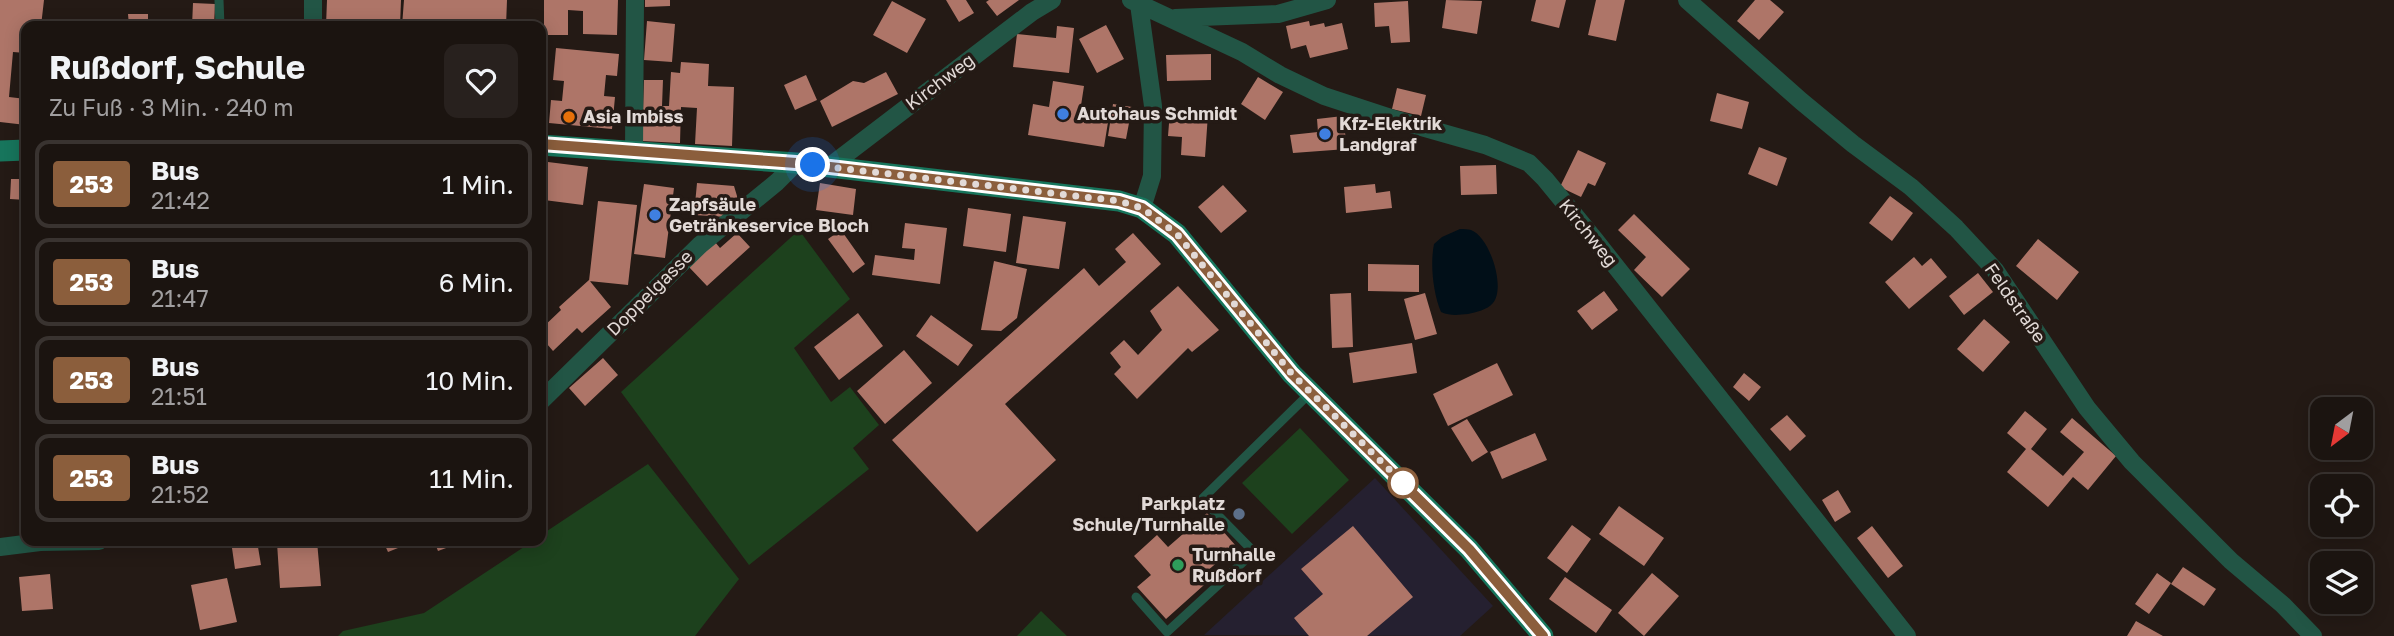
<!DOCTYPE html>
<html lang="de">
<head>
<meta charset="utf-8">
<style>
  body { margin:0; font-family:"Golos Text",sans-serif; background:#28211e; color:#f1f3f6; height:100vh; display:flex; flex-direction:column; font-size:26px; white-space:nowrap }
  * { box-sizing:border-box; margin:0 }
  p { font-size:23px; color:#a09e9f }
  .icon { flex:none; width:38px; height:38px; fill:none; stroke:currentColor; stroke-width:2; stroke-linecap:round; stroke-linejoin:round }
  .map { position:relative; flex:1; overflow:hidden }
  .side { position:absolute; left:21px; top:21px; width:525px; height:525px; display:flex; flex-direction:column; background:#1b1410; border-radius:14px; box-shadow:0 4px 18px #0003,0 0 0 2px #393330 }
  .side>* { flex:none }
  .badge { padding:0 14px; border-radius:5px; font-size:24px; line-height:46px }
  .needle { width:46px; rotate:212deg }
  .fabs { position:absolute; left:2310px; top:397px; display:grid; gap:14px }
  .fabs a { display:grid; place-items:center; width:63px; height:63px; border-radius:14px; background:#1b1410; box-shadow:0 4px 18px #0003,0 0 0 2px #393330; font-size:35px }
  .you { position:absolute; width:35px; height:35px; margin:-18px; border:5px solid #fff; border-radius:50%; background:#1a73e8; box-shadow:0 0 0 10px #1a73e833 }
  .map>.badge { position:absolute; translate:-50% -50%; box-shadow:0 0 0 4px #fff }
  .round { display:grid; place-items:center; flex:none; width:74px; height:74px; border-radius:14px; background:#28211e }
  .headline { display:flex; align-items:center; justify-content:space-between; height:119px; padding:0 28px }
  h1 { font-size:33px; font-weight:700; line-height:52px }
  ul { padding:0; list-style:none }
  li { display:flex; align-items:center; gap:21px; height:88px; margin:0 14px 10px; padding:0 14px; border:4px solid #393330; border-radius:14px }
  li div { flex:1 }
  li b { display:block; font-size:26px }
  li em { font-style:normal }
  li .badge { min-width:77px; font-weight:700; text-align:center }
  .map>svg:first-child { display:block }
  .education { fill:#252030 }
  .green { fill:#1d411d }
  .water { fill:#010f18 }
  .building { fill:#ae7568 }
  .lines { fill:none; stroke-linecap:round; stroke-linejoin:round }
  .lane { stroke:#225545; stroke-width:9 }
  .street { stroke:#225545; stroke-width:18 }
  .secondary { stroke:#17755c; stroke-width:21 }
  .line-casing { stroke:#fff; stroke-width:16 }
  .line { stroke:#8b5e3c; stroke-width:10 }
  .walk { stroke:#e2dad7; stroke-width:7; stroke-dasharray:0 12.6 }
  .shop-dot { fill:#3f7fe0; stroke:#241a15; stroke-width:2.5 }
  .food-dot { fill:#e8710a; stroke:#241a15; stroke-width:2.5 }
  .stop-dot { fill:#fff; stroke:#8b5e3c; stroke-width:3.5 }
  .service-dot { fill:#5c6f8a; stroke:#241a15; stroke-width:2.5 }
  .leisure-dot { fill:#2e9e5b; stroke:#241a15; stroke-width:2.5 }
  .labels { text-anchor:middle; stroke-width:7; stroke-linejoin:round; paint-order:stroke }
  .street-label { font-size:18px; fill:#e2dad7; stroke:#241a15 }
  .poi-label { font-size:18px; font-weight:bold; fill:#e2dad7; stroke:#241a15; text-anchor:start }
</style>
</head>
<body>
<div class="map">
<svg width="2394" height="636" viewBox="0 0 2394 636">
  <rect width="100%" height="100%" fill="#241a15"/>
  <path class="education" d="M1375,478L1493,606L1460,636L1204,635Z"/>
  <path class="green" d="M799,230L850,299L794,348L831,402L850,387L879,425L853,448L869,469L749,565L621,392Z
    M1300,428L1349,480L1292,534L1242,483Z
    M648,464L739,579L695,636H338L343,631L424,613L533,541H541V535Z
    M1041,611L1067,636H1017Z"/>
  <path class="water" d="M1460,229C1464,229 1468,229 1471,230C1490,237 1506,288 1493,303C1487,310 1476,312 1468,314C1458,315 1450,316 1441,312C1433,293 1430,264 1434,244L1442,237Z"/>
  <path class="building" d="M0,0H44L41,26H26V53L13,52L9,97L26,99V125L0,122Z
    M327,0H401L400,26H326Z
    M404,0H507L506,26H402Z
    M544,0H618L617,35L583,34V11L568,10V35H544Z
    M645,0H670V6L645,7Z
    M946,0H966L974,13L959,22Z
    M989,0H1019L997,16L986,2Z
    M1446,0L1482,1L1477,34L1442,28Z
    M1536,0H1566L1559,28L1531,21Z
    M1596,0H1625L1616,41L1588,35Z
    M1755,0H1770L1784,12L1759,40L1737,21Z
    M892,1L926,19L907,53L873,35Z
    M1408,1L1410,42L1391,43L1389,26L1375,27L1374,3Z
    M193,3L215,4L214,26H192Z
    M128,14H148V26H129Z
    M647,21L675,24L672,62L644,60Z
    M1309,21L1310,26L1324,23L1325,27L1342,23L1348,49L1310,58L1306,45L1291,49L1286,26Z
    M1106,25L1124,59L1097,73L1079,39Z
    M1057,26L1074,28L1069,73L1013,67L1017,34L1056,38Z
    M556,48L619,54L617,76L606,75L604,96L615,97L612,129L549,123L551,100L562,101L564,81L553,80Z
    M1211,54V80L1167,81L1166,55Z
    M681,62L709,64L708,86L734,87L732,146L695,144L697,108L681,107L680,143L642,141L644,80H663L662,106H669L671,72L680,73Z
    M886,72L898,94L832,127L820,101L853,81L864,83Z
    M806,75L817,100L795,110L784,85Z
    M1258,77L1283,92L1265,120L1241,104Z
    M1053,81L1084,86L1080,112L1109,116L1104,147L1028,135L1033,104L1049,107Z
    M1397,88L1426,95L1421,116L1392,109Z
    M1717,93L1749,102L1742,129L1710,121Z
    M1113,104L1132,107L1126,139L1108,136Z
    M1170,111L1208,114L1205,157L1181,155L1182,137L1168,136Z
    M1343,116L1347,149L1293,153L1290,135L1318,132L1317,119Z
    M1759,147L1787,158L1777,186L1748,174Z
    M1578,150L1606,163L1595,186L1588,183L1581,197L1560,187Z
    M548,162L588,167L583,205L544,200Z
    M1496,165L1497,194L1461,195L1460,166Z
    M11,179H26V200L10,199Z
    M697,183L734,186L740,206L728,217L694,215Z
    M820,183L856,189L853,215L816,210Z
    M644,184L674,188L665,258L634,254Z
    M1375,184L1376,193L1390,191L1392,208L1346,213L1344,187Z
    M1223,185L1247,211L1221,233L1198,207Z
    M1890,196L1913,213L1892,241L1869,223Z
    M598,201L637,205L628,285L589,281Z
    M968,208L1011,214L1006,252L963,246Z
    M1634,214L1690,269L1662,297L1634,270L1646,257L1618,230Z
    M1023,216L1066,222L1059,269L1016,263Z
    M905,223L947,228L940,284L872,275L875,255L914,260L915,249L902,248Z
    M841,230L865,264L853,273L828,239Z
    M737,233L750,247L707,286L688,266L715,242L720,248Z
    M1133,233L1161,264L1005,404L1056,460L977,532L892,440L1084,268L1099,286L1126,262L1115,249Z
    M2038,239L2079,272L2057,300L2016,266Z
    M1914,257L1922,266L1931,258L1947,277L1909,309L1885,282Z
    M994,261L1027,269L1017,318L1001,331L981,330Z
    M1368,264L1419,265V292L1368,291Z
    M1978,273L1993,292L1964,315L1949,296Z
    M589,280L611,307L582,333L577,328L553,351L541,337V329L561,310L559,307Z
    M24,285H26V310H22Z
    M1178,286L1219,330L1192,352L1188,348L1137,399L1114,374L1121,367L1110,353L1124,340L1138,355L1162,330L1150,311Z
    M1604,291L1618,310L1592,330L1577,311Z
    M1351,293L1353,347L1332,348L1330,294Z
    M1425,293L1437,334L1415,340L1404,299Z
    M858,313L883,346L839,380L814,347Z
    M931,315L973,345L958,366L916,336Z
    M1984,319L2010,342L1983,372L1957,349Z
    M1412,343L1417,373L1353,383L1349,353Z
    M904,350L932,383L885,424L857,391Z
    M603,358L618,375L585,406L569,388Z
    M1497,363L1513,395L1448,426L1433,394Z
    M1744,373L1761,387L1749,401L1733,387Z
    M2025,411L2047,429L2031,449L2063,476L2084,452L2060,432L2072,418L2116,456L2088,490L2073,477L2048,507L2007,472L2026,449L2007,433Z
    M1787,415L1806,436L1790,451L1770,429Z
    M1467,419L1488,452L1472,462L1451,428Z
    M1535,433L1547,460L1502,479L1490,452Z
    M1838,490L1851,512L1835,522L1822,500Z
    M1619,506L1664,538L1644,566L1599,534Z
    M1207,513L1236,546L1198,579L1204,585L1166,619L1137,587L1151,575L1134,556L1157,535L1168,547Z
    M1572,525L1591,539L1567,573L1547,558Z
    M1353,526L1413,597L1367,636H1309L1294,618L1323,594L1301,569Z
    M1872,526L1903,566L1888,578L1857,538Z
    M231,541H257L261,565L235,569Z
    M317,541L321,586L280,588L277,543Z
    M383,541H400L403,546L388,552Z
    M434,541H465L438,551Z
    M2183,567L2216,589L2204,606L2171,584Z
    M1652,573L1679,596L1644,636L1618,613Z
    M2157,573L2171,583L2149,614L2135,604Z
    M50,574L53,609L22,611L19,577Z
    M1565,577L1612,610L1596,633L1549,599Z
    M227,578L237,622L200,630L191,585Z
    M2136,621L2163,636H2127Z"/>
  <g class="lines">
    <path class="lane" d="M219,0L220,26
      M1136,597L1167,632L1254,552L1202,499L1310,393"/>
    <path class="street" d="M1131,0L1242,52L1280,75L1324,96L1397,120L1485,145L1529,163L1545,179L1595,240L1907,636
      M1687,0L1801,101L1853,144L1911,187L1956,228L1995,270L2087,408L2132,462L2231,561L2283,605L2313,636
      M1139,4L1153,106L1152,176L1142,208
      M1175,18L1278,14L1327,0
      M313,26V0
      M634,151L635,0
      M829,167L1032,12L1052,0
      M541,401L700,245L777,182L796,163
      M0,547L40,542L99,541"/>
    <path class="secondary" d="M541,145L796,163L1119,201L1142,208L1177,234L1292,374L1469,549L1543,636
      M0,151L26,150"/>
  </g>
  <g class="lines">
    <g class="line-casing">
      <path id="line" d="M541,144L796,163L1119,201L1142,208L1177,234L1292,374L1469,549L1543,636"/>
    </g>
    <use href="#line" class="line"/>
    <path class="walk" d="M813,165L1119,201L1142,208L1177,234L1292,374L1403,483"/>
  </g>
  <g class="shop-dot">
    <circle cx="1063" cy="114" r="7"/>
    <circle cx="1325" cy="134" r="7"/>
    <circle cx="655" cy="215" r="7"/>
  </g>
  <circle class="food-dot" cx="569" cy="117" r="7"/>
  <circle class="stop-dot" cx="1403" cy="483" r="14"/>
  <circle class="service-dot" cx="1239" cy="514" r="7"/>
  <circle class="leisure-dot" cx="1178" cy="565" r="7"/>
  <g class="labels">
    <g class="street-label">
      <text transform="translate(940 82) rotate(-37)" y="6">Kirchweg</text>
      <text transform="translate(1588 233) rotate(51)" y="6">Kirchweg</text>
      <text transform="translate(650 293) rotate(-45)" y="6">Doppelgasse</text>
      <text transform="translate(2015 303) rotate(55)" y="6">Feldstraße</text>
    </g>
    <g class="poi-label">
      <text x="1077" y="120">Autohaus Schmidt</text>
      <text x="583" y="123">Asia Imbiss</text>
      <text x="1339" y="130">Kfz-Elektrik<tspan x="1339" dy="21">Landgraf</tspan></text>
      <text x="669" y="211">Zapfsäule<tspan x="669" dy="21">Getränkeservice Bloch</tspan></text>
      <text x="1225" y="510" text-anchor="end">Parkplatz<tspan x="1225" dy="21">Schule/Turnhalle</tspan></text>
      <text x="1192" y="561">Turnhalle<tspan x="1192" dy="21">Rußdorf</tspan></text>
    </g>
  </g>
</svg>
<div class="fabs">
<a><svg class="needle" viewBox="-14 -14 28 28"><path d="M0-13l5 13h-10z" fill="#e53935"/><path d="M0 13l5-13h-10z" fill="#a09e9f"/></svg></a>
<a><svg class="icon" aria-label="locate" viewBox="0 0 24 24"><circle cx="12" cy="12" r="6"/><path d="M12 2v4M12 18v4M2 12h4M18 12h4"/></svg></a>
<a><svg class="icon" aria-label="layers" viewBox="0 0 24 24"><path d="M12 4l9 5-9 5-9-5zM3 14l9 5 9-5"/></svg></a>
</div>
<div class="you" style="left:813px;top:165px"></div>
<section class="side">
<div class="headline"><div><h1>Rußdorf, Schule</h1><p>Zu Fuß · 3 Min. · 240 m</p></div><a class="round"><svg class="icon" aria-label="heart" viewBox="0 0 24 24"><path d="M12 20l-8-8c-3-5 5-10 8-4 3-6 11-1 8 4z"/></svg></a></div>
<ul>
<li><span class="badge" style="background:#8b5e3c;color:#fff">253</span><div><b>Bus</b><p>21:42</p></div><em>1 Min.</em></li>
<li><span class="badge" style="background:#8b5e3c;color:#fff">253</span><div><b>Bus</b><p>21:47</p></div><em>6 Min.</em></li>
<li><span class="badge" style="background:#8b5e3c;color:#fff">253</span><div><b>Bus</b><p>21:51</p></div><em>10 Min.</em></li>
<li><span class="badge" style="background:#8b5e3c;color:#fff">253</span><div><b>Bus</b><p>21:52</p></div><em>11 Min.</em></li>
</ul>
</section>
</div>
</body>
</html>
